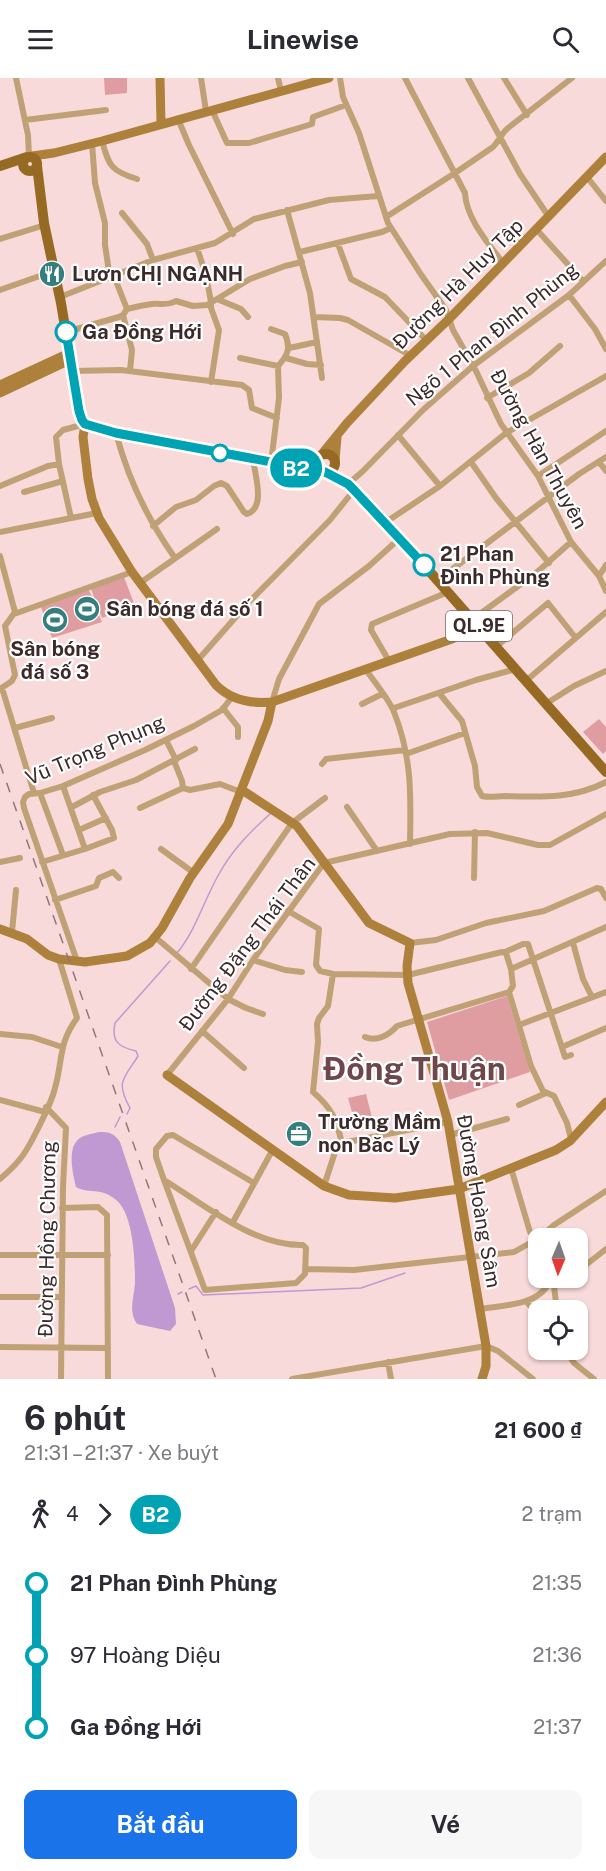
<!DOCTYPE html>
<html lang="vi">
<head>
<meta charset="utf-8">
<style>
  body { margin:0; font-family:"Public Sans",sans-serif; background:#f7f7f7; color:#2b2b33; height:100vh; display:flex; flex-direction:column; font-size:22px; white-space:nowrap }
  * { box-sizing:border-box; margin:0 }
  p { font-size:20px; color:#7c7c81 }
  .icon { flex:none; width:33px; height:33px; fill:none; stroke:currentColor; stroke-width:2; stroke-linecap:round; stroke-linejoin:round }
  .map { position:relative; height:1301px; overflow:hidden }
  .details { display:flex; flex-direction:column; background:#fff; flex:1 }
  .details>* { flex:none }
  .badge { padding:0 12px; border-radius:20px; font-size:21px; line-height:39px }
  .needle { width:39px; rotate:182deg }
  .fabs { position:absolute; left:528px; top:1150px; display:grid; gap:12px }
  .fabs a { display:grid; place-items:center; width:60px; height:60px; border-radius:12px; background:#fff; box-shadow:0 2px 4px #0004; font-size:30px }
  .map>.badge { position:absolute; translate:-50% -50%; box-shadow:0 0 0 3px #fff }
  .legs { display:flex; align-items:center; gap:9px; height:66px; padding:0 24px; font-size:20px }
  .legs p { margin-inline-start:auto }
  .head { display:flex; align-items:center; justify-content:space-between; height:102px; padding:0 24px }
  h1 { font-size:33px; font-weight:700; line-height:45px }
  .primary-button { display:flex; gap:12px; margin-top:auto; padding:12px 24px }
  .primary-button a { flex:1; height:69px; border-radius:12px; background:#1a73e8; color:#fff; font-size:24px; font-weight:700; line-height:69px; text-align:center }
  .primary-button a+a { background:#f7f7f7; color:#2b2b33 }
  ul { padding:0 24px; list-style:none }
  li { display:flex; align-items:center; gap:21px; height:72px; font-size:22px }
  li i { display:grid; place-items:center; width:9px; height:100%; margin:0 8px; background:currentColor }
  li i::after { content:''; width:15px; height:15px; margin:-8px; border:4px solid; border-radius:50%; background:#fff }
  li p { margin-inline-start:auto }
  li:first-child i { background:linear-gradient(#0000 50%,currentColor 0) }
  li:last-child i { background:linear-gradient(currentColor 50%,#0000 0) }
  header { display:flex; justify-content:space-between; align-items:center; height:78px; padding:0 24px; background:#fff; font-size:27px; font-weight:700 }
  .map>svg:first-child { display:block }
  .garden { fill:#e09da1 }
  .water { fill:#c098d2 }
  .lines { fill:none; stroke-linecap:round; stroke-linejoin:round }
  .stream { stroke:#c098d2; stroke-width:1.5 }
  .street { stroke:#c0a176; stroke-width:6 }
  .secondary { stroke:#ad803b; stroke-width:9 }
  .primary { stroke:#976a23; stroke-width:10 }
  .rail { stroke:#907879; stroke-width:1.5; stroke-dasharray:10 10; stroke-linecap:butt }
  .line-1-casing { stroke:#fff; stroke-width:14 }
  .line-1 { stroke:#00a3b4; stroke-width:9 }
  .stop-1-dot { fill:#fff; stroke:#00a3b4; stroke-width:3 }
  .labels { text-anchor:middle; stroke-width:4.5; stroke-linejoin:round; paint-order:stroke }
  .shield { fill:#fff; stroke:#766a6b; stroke-width:1.5 }
  .shield-label { font-size:18px; font-weight:bold; fill:#3c2a2b }
  .poi-label { font-size:20px; font-weight:bold; fill:#3c2a2b; stroke:#fff; text-anchor:start }
  .street-label { font-size:20px; fill:#3c2a2b; stroke:#fff }
  .stop-label { font-size:20px; font-weight:bold; fill:#3c2a2b; stroke:#fff; text-anchor:start }
  .town-label { font-size:32px; font-weight:bold; fill:#6f474a; stroke:#fff }
</style>
</head>
<body>
<header><svg class="icon" aria-label="menu" viewBox="0 0 24 24"><path d="M4 6h16M4 12h16M4 18h16"/></svg>Linewise<svg class="icon" aria-label="search" viewBox="0 0 24 24"><circle cx="10" cy="10" r="6"/><path d="M15 15l6 6"/></svg></header>
<div class="map">
<svg width="606" height="1301" viewBox="0 0 606 1301">
  <rect width="100%" height="100%" fill="#f8dadb"/>
  <path class="garden" d="M104,0H127V15L105,17Z
    M124,499L135,528L102,540L91,511Z
    M89,512L102,544L52,560L41,529Z
    M599,641L606,649V673L603,676L583,654Z
    M507,918L530,994L449,1022L427,944Z
    M366,1016L374,1047L357,1052L348,1020Z"/>
  <path class="water" d="M99,1054C110,1054 114,1055 120,1064L175,1230L176,1246L170,1253L137,1246C128,1233 134,1220 135,1205C135,1184 134,1135 115,1121C100,1109 88,1116 76,1109C73,1097 68,1074 76,1064C80,1057 92,1056 99,1054Z"/>
  <g class="lines">
    <path class="stream" d="M177,875C196,852 204,822 219,796C232,772 250,754 270,736
      M127,1036L130,1030C115,1003 124,1001 138,978L136,973C119,969 111,964 115,945L170,883
      M115,1049L120,1039
      M189,1211L196,1208L203,1217L361,1210L405,1195
      M178,1216L182,1214"/>
    <path class="street" d="M16,0L28,57L29,78
      M201,0L206,33
      M278,0L281,13
      M340,0L343,19L359,55L388,145L420,195L446,232L453,252L476,293L501,346L538,398L571,464L599,498L606,513
      M405,0L465,115C466,140 488,165 503,185
      M468,0L520,96L549,139
      M504,0L527,37
      M212,32L227,65H249L312,46L313,39L346,27
      M178,41L189,67L233,156
      M25,42L106,32
      M102,63C109,88 111,93 137,101
      M92,65L95,105L105,145V167L110,200
      M587,99L606,123
      M287,132L310,215L322,300
      M122,135L147,166L153,182
      M386,139L455,95L493,69C499,63 501,56 508,50L572,0
      M537,152L583,203
      M0,161L45,147
      M338,166L351,201L385,219L427,263
      M197,170L206,197L211,224V230L219,252L211,304
      M300,174L382,154L391,150
      M114,198L127,231
      M0,212L54,193
      M569,217L595,251L606,271
      M60,219L153,182L215,165L254,141L266,138L329,122L378,118
      M217,221L241,231L248,239
      M123,237L132,272L130,293
      M314,239L340,240L348,242L411,278
      M271,251L285,256C291,270 288,277 278,288L279,320L271,385
      M66,254L119,239L123,237L127,231C135,229 143,227 152,226C162,225 167,228 176,223L193,228L207,227L250,201L285,188L302,184
      M289,270L317,264
      M240,280L278,288
      M286,280L307,286L321,287
      M72,293L121,292L242,307L249,312L252,330L277,340
      M487,320L529,295L560,268
      M116,355C128,401 148,442 175,480
      M398,357L440,408
      M471,384L496,420L549,485
      M599,384L606,393
      M538,398L606,353
      M348,406L362,394L424,331L473,288L569,217L606,183
      M0,408L48,388L59,386
      M24,414L63,403
      M71,440L59,386L56,359L63,352L85,346
      M386,444L440,408L506,355L606,298
      M153,448L176,429L196,422L214,408L221,405L227,408L244,434L247,436C266,430 255,397 253,381
      M0,454L97,435
      M0,478L15,534L5,548L15,597L12,603L0,611
      M599,498L606,487
      M438,502L579,396L606,379
      M140,505L217,451
      M14,536L132,494
      M473,541L536,495L571,464
      M497,568L548,525L575,559
      M198,582L249,524L330,442L354,412
      M389,583L371,552L372,546L448,514
      M366,592C374,603 390,623 394,634C412,679 411,717 410,766
      M527,602L606,534
      M2,610L34,715
      M439,615L462,643L475,688L477,709L482,718C490,720 497,718 505,718C540,719 574,721 606,704
      M272,624L279,601L319,526L369,488L400,460
      M547,625L574,608L606,593
      M362,626L382,616
      M223,630L238,649V659
      M394,632V630L476,602L516,591
      M15,650L52,640
      M166,662L176,682
      M406,676L465,655
      M322,686L326,681L405,672
      M63,708L85,771
      M183,710L190,712L220,706L241,714
      M40,715L63,777
      M72,729L100,714L136,702L195,671
      M347,729L377,773
      M140,730L183,710L182,703L174,683
      M79,752L106,740
      M161,771L194,795
      M0,784L20,780
      M42,784L85,771L114,760L112,752L93,717
      M474,800L475,754
      M55,822L96,808L99,800L113,794L119,800
      M288,833L319,851L316,887L320,893L333,896L408,897L502,874L506,875L511,891L513,908L509,914L397,948C389,957 377,964 365,959
      M12,854L16,812
      M155,859L228,921L246,930L263,936
      M410,865L436,862L486,845L544,833L597,810L601,811L606,820
      M573,865L583,901L592,919
      M505,874L523,866H528L565,979L571,977
      M253,882L285,892L302,894
      M77,883L24,730L23,724L25,719L29,716L40,715L63,708L145,672L194,648L222,632L232,619
      M191,891L292,745L325,720
      M511,891L606,849
      M333,896L328,928L319,940L317,946L318,964L313,1014C332,1030 336,1041 342,1065
      M509,914L531,988L543,1013L554,1018L567,1045L571,1061
      M519,947L606,914
      M202,953L244,990
      M0,956L32,959L62,969
      M562,969L606,950
      M167,997L228,921L253,882L324,785L450,756L487,755L538,767H550L606,736
      M0,1022L45,1034
      M519,1027L546,1015
      M46,1029L66,1050L63,1109L61,1301
      M450,1057L507,1041
      M511,1090L530,1154L540,1161
      M0,1101C7,1095 14,1089 20,1081C29,1071 52,1024 55,1010C63,982 58,966 77,940L59,881
      M164,1102C205,1127 253,1168 303,1167L306,1170L305,1196L296,1205L205,1212L164,1102L156,1079V1071L167,1058L173,1057L254,1105
      M324,1108L336,1071L342,1065L448,1044
      M62,1130L98,1129L107,1137L108,1301
      M233,1144L272,1073
      M191,1173L216,1134
      M0,1177H108
      M578,1181L587,1186L606,1171
      M305,1191L354,1192L514,1174L539,1160L554,1147L606,1113
      M553,1200L557,1233
      M0,1219H61
      M526,1223L538,1237
      M480,1231C504,1227 542,1228 551,1200
      M0,1269L108,1270
      M566,1272L574,1285L594,1301
      M388,1284L391,1301
      M292,1301L486,1268L498,1273L533,1301"/>
    <path class="secondary" d="M160,0L161,45
      M32,78L54,75L102,63L329,0
      M0,307L69,275
      M0,315L70,282
      M85,346L83,359L88,401L92,421L99,440L132,494L216,607C231,622 251,626 272,624L452,561L479,548
      M321,377L347,345L405,283L449,241L606,79
      M335,382L337,359
      M242,712L297,748L369,845L410,865L407,888L408,905L448,1044L486,1268V1288L482,1301
      M0,851L27,861L48,877L59,881L85,884L127,878L150,865L162,850L190,800L228,746L268,643L272,624
      M167,997L324,1108L349,1117L395,1120L459,1111L556,1072L570,1063L606,1024"/>
    <path class="primary" d="M23 86a7 7 0 1 1 14 0a7 7 0 1 1-14 0Z
      M0,88L27,79
      M37,88L44,145L61,225L79,333L83,344L93,350L116,355L291,389L322,393
      M317 385a9 9 0 1 1 18 0a9 9 0 1 1-18 0Z
      M325,394L348,406L379,436L606,694"/>
    <path class="rail" d="M0,686L216,1301"/>
  </g>
  <g class="lines">
    <g class="line-1-casing">
      <path id="line-1" d="M66,254L79,333L82,342L85,346L116,355L325,394L348,406L354,412L424,487"/>
    </g>
    <use href="#line-1" class="line-1"/>
  </g>
  <defs>
    <g id="restaurant-disc" transform="scale(1.35)"><circle r="9.5" fill="#357e7e" stroke="#fff"/><path d="M-5-6h1v4h1v-4h1v4h1v-4h1v5L-1.5 .5V6h-2V.5L-5-1ZM5-6V6H3V1.5H1.5Q1.5-4 5-6Z" fill="#fff"/></g>
    <g id="stadium-disc" transform="scale(1.35)"><circle r="9.5" fill="#357e7e" stroke="#fff"/><path d="M0-5a6.5 5 0 1 0 0 10a6.5 5 0 1 0 0-10ZM-3.5-1.8h7v3.6h-7Z" fill="#fff"/></g>
    <g id="office-disc" transform="scale(1.35)"><circle r="9.5" fill="#357e7e" stroke="#fff"/><path d="M-6-3h4V-5.5h4V-3h4V5H-6ZM-1-4.5V-3h2v-1.5ZM-6 0V1H6V0Z" fill="#fff"/></g>
  </defs>
  <g fill-rule="evenodd">
    <use href="#restaurant-disc" x="52" y="196"/>
    <use href="#stadium-disc" x="87" y="531"/>
    <use href="#stadium-disc" x="55" y="542"/>
    <use href="#office-disc" x="299" y="1056"/>
  </g>
  <g class="stop-1-dot">
    <circle cx="66" cy="254" r="10"/>
    <circle cx="220" cy="375" r="8"/>
    <circle cx="424" cy="487" r="10"/>
  </g>
  <g class="labels">
    <rect class="shield" x="446" y="533" width="66" height="30" rx="4.5"/>
    <g class="shield-label">
      <text x="479" y="554">QL.9E</text>
    </g>
    <g class="poi-label">
      <text x="72" y="203">Lươn CHỊ NGẠNH</text>
      <text x="106" y="538">Sân bóng đá số 1</text>
      <text x="55" y="578" text-anchor="middle">Sân bóng<tspan x="55" dy="23">đá số 3</tspan></text>
      <text x="318" y="1051">Trường Mầm<tspan x="318" dy="23">non Băc Lý</tspan></text>
    </g>
    <g class="street-label">
      <text transform="translate(458 206) rotate(-45)" y="7">Đường Hà Huy Tập</text>
      <text transform="translate(492 256) rotate(-39)" y="7">Ngõ 1 Phan Đình Phùng</text>
      <text transform="translate(539 371) rotate(61)" y="7">Đường Hàn Thuyên</text>
      <text transform="translate(95 672) rotate(-23)" y="7">Vũ Trọng Phụng</text>
      <text transform="translate(247 866) rotate(-53)" y="7">Đường Đặng Thái Thân</text>
      <text transform="translate(479 1123) rotate(80)" y="7">Đường Hoàng Sâm</text>
      <text transform="translate(47 1161) rotate(-89)" y="7">Đường Hồng Chương</text>
    </g>
    <g class="stop-label">
      <text x="82" y="261">Ga Đồng Hới</text>
      <text x="440" y="483">21 Phan<tspan x="440" dy="23">Đình Phùng</tspan></text>
    </g>
    <g class="town-label">
      <text x="414" y="1002">Đồng Thuận</text>
    </g>
  </g>
</svg>
<div class="fabs">
<a><svg class="needle" viewBox="-14 -14 28 28"><path d="M0-13l5 13h-10z" fill="#e53935"/><path d="M0 13l5-13h-10z" fill="#7c7c81"/></svg></a>
<a><svg class="icon" aria-label="locate" viewBox="0 0 24 24"><circle cx="12" cy="12" r="6"/><path d="M12 2v4M12 18v4M2 12h4M18 12h4"/></svg></a>
</div>
<b class="badge" style="left:296px;top:390px;background:#00a3b4;color:#fff">B2</b>
</div>
<section class="details">
<div class="head"><div><h1>6 phút</h1><p>21:31 – 21:37 · Xe buýt</p></div><b>21 600 ₫</b></div>
<div class="legs"><svg class="icon" aria-label="walk" viewBox="0 0 24 24"><circle cx="13" cy="4" r="2"/><path d="M13 8l-2 6 4 7M11 14l-3 7M7 12l3-4h3l4 4"/></svg>4<svg class="icon" aria-label="forward" viewBox="0 0 24 24"><path d="M9 5l7 7-7 7"/></svg><b class="badge" style="background:#00a3b4;color:#fff">B2</b><p>2 trạm</p></div>
<ul>
<li><i style="color:#00a3b4"></i><b>21 Phan Đình Phùng</b><p>21:35</p></li>
<li><i style="color:#00a3b4"></i><span>97 Hoàng Diệu</span><p>21:36</p></li>
<li><i style="color:#00a3b4"></i><b>Ga Đồng Hới</b><p>21:37</p></li>
</ul>
<div class="primary-button"><a>Bắt đầu</a><a>Vé</a></div>
</section>
</body>
</html>
